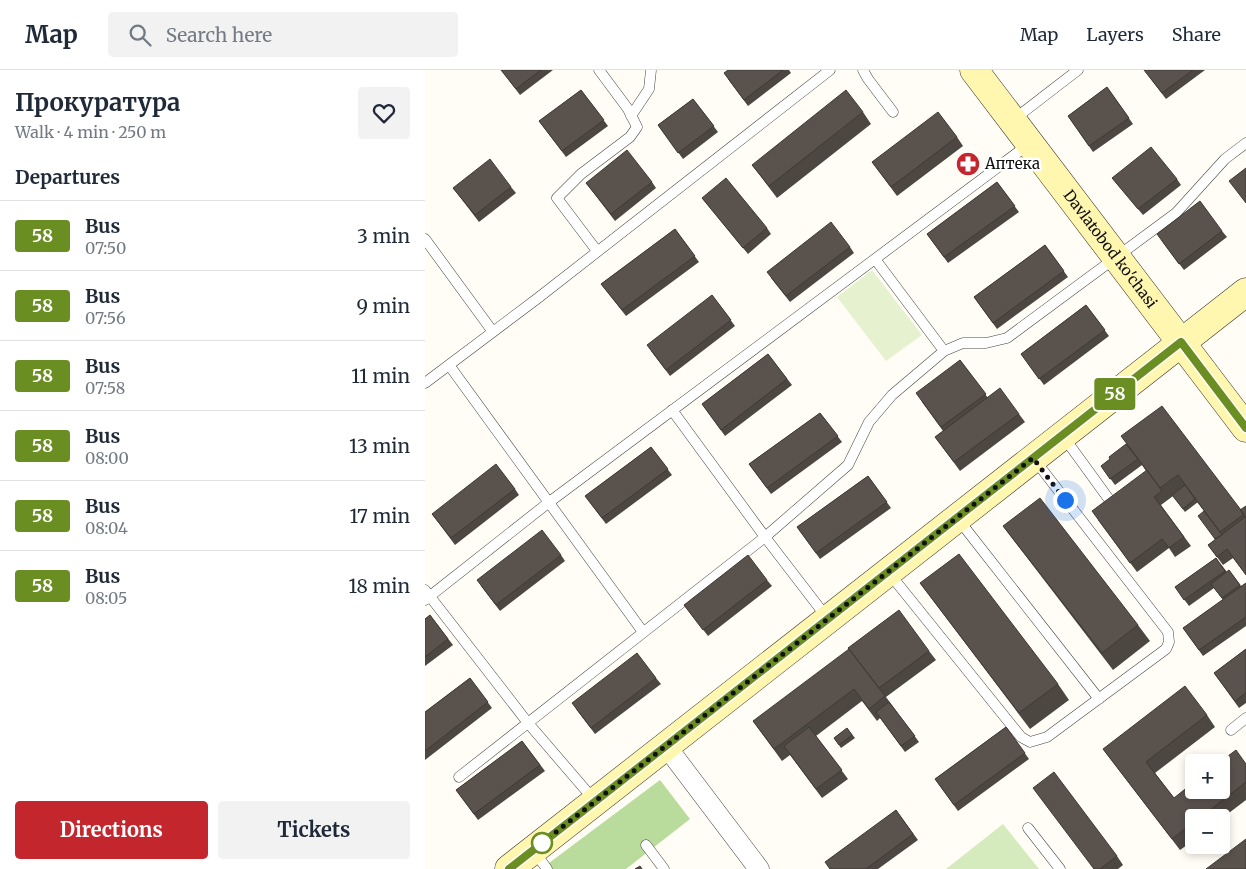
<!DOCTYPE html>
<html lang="en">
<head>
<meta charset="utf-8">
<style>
  body { margin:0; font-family:Merriweather,serif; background:#f2f2f3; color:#1f2937; height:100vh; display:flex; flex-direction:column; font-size:19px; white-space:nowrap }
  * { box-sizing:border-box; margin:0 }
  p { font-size:16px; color:#747a83 }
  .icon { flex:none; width:28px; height:28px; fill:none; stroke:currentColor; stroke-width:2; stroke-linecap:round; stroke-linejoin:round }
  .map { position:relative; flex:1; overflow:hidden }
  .drawer { display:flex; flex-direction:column; background:#fff; width:425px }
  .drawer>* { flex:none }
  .badge { padding:0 10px; border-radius:4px; font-size:18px; line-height:32px }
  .tools { position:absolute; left:760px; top:684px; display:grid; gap:10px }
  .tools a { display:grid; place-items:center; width:45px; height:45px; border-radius:5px; background:#fff; box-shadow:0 2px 8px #0003; font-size:25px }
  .you { position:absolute; width:25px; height:25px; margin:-12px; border:4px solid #fff; border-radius:50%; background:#1a73e8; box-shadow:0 0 0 8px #1a73e833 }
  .map>.badge { position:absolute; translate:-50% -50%; box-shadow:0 0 0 2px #fff }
  h2 { padding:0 15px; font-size:19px; line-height:45px }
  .round { display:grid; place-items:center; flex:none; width:52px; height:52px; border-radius:5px; background:#f2f2f3 }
  .overview { display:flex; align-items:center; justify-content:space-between; height:85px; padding:0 15px }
  h1 { font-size:24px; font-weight:700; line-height:38px }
  .primary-button { display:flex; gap:10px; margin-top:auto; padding:10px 15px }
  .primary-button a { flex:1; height:58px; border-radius:5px; background:#c4262e; color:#fff; font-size:20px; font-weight:700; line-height:58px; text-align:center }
  .primary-button a+a { background:#f2f2f3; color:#1f2937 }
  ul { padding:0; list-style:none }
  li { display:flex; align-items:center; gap:15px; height:70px; padding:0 15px; border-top:1px solid #e0e1e3 }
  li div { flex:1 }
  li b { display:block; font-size:19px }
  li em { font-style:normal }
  li .badge { min-width:55px; font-weight:700; text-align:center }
  header { display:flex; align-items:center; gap:30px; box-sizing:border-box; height:70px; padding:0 25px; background:#fff; border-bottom:1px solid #e0e1e3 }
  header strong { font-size:24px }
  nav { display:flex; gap:28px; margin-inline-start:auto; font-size:18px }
  .search { width:350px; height:45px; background:#f2f2f3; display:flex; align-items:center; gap:12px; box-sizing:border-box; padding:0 18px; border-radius:5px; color:#747a83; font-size:19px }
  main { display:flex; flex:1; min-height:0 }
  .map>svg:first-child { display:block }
  .green { fill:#d5ebbd }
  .forest { fill:#b9dc9c }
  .pitch { fill:#e6f2cf }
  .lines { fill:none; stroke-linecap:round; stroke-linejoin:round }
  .lane-casing { stroke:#444; stroke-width:11 }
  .street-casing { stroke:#444; stroke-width:21 }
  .secondary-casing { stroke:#333; stroke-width:29 }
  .lane { stroke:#fff; stroke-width:10 }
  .street { stroke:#fff; stroke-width:20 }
  .secondary { stroke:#fff6b0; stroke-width:28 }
  .wall { fill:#4d4742 }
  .building { fill:#5a524d; stroke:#3f3936 }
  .line-casing { stroke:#fff; stroke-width:11 }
  .line { stroke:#6b8e23; stroke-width:8 }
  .walk { stroke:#111; stroke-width:5; stroke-dasharray:0 9 }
  .stop-dot { fill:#fff; stroke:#6b8e23; stroke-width:2.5 }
  .labels { text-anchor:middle; stroke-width:5; stroke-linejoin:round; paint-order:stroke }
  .poi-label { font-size:15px; fill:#111; stroke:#fff; text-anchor:start }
  .street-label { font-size:15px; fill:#111; stroke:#fff }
</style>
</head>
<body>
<header>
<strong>Map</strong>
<div class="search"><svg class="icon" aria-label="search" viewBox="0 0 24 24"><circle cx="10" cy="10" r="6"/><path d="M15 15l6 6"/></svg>Search here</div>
<nav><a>Map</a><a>Layers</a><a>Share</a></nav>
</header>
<main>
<section class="drawer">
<div class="overview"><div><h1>Прокуратура</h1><p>Walk · 4 min · 250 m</p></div><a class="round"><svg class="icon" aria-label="heart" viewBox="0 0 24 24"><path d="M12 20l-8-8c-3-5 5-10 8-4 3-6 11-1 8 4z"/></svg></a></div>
<h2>Departures</h2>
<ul>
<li><span class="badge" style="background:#6b8e23;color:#fff">58</span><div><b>Bus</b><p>07:50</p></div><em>3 min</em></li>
<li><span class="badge" style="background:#6b8e23;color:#fff">58</span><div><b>Bus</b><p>07:56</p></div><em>9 min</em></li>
<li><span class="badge" style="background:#6b8e23;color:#fff">58</span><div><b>Bus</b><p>07:58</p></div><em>11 min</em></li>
<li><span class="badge" style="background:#6b8e23;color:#fff">58</span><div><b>Bus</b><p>08:00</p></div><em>13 min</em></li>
<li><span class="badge" style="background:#6b8e23;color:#fff">58</span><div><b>Bus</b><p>08:04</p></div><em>17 min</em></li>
<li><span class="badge" style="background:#6b8e23;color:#fff">58</span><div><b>Bus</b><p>08:05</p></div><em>18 min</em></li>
</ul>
<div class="primary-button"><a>Directions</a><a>Tickets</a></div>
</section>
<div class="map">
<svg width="821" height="799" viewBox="0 0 821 799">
  <rect width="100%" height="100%" fill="#fffdf5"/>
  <path class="green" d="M578,754L614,799H521Z"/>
  <path class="forest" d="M235,710L265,749L201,799H116Z"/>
  <path class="pitch" d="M447,200L497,265L461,291L412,227Z"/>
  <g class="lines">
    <g class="lane-casing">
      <path id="lane" d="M438,0L443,9L468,42
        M206,46L224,19L226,0
        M588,50L653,0
        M0,169L68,262
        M172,181L132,128L156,104L205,67L212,57L203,39L174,0
        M450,189L519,281
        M24,295L218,562
        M0,313L113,228L405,0
        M247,340L340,467L403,549
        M638,366L683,428
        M533,449L674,629
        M464,503L596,667L605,672L622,667L741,579L744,572L743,562L609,389
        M0,520L103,653L170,731
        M0,530L123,433L604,74
        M806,660L821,648
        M34,707L340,467L423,395L444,352L467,325L519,281L538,273H561L582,268L751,143L800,89L821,73
        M603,758L635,799
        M221,775L239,799
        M109,781L122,799"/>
    </g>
    <g class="street-casing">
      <path id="street" d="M241,676L334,799"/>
    </g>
    <g class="secondary-casing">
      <g id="secondary">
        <path id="s1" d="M549,0L821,358"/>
        <path d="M84,799L821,222"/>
      </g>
    </g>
    <use href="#lane" class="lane"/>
    <use href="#street" class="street"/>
    <use href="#secondary" class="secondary"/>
  </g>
  <path class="wall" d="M76,0H128L95,25Z
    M303,0H364L366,3L323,36L303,9Z
    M719,0H780L741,29Z
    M682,17L708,54L668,82L643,46Z
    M156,20L183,56L141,87L114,51Z
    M268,29L293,62L258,89L233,55Z
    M438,42L446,54L352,128L327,95Z
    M532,67L538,76L472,126L447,92Z
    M687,108L752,109L756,115L718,145Z
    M227,112L231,118L190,151L161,113Z
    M572,112L594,142L523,193L502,164Z
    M86,117L91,123L54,152L28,118Z
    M277,128L342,158L346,164L323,184Z
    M250,159L274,192L201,246L176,214Z
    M797,161L802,167L759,200L736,170Z
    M620,175L643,207L572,259L549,227Z
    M425,177L429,183L365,232L346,208Z
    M287,225L310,256L245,306L226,281Z
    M661,235L684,266L619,315L596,284Z
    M343,284L367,315L300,366L277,334Z
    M535,290L563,328L594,344L600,352L535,401L510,367L518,361L497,332Z
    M395,343L417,372L346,424L324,394Z
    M701,374L815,440L821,436V505L808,488L798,495L783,475L790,470L779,441L772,432H773L760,442L748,426L736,435L766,476L750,487L744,478L712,502L673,450L721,401L713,389L717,395L690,415L676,396L685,389Z
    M226,377L247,405L181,454L160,426Z
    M443,406L466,438L395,489L372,457Z
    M90,419L94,425L30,475L7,444Z
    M578,456L713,555L725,571L688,600L590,472Z
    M136,485L140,491L75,541L56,516Z
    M791,488L802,502L804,500L816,516L821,513V556L778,586L758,558L798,530L789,518L764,536L750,517Z
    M342,510L347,516L283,566L259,535Z
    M495,513L633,614L644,630L605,659L507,529Z
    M5,545L28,575L0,596V549Z
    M821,579V633L814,638L789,603Z
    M504,581L511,590L461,627L494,672L480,682L455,648L452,651L437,631L391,666L423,709L397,728L365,685L357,691L328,651Z
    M45,608L67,638L0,690V642Z
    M231,608L236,614L170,664L151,639Z
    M782,645L790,657L730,703L749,728L821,694V730L796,749V748H769V770L755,780L678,679Z
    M581,657L604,689L533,741L510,709Z
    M422,658L430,668L416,678L409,668Z
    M97,671L120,701L53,750L31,720Z
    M471,740L493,770L453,799H405Z
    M692,786L698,795L693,799H669Z"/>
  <path class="building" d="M76,0H116L91,19Z
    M303,0H358L319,30L299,3Z
    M719,0H768L737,23Z
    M682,17L704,48L664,76L643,46Z
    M156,20L179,50L137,81L114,51Z
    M421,20L438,42L344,116L327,95Z
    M268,29L289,56L253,83L233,55Z
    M513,42L532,67L466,117L447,92Z
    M726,77L752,109L713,139L687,108Z
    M202,80L227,112L186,144L161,113Z
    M65,89L86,117L50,145L28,118Z
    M821,98V133L804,111Z
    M301,108L342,158L318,178L277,128Z
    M572,112L590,136L519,187L502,164Z
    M775,131L797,161L754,194L732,164Z
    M406,152L425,177L361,226L342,202Z
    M250,159L270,186L197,240L176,214Z
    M620,175L639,201L568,253L549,227Z
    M287,225L306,250L241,300L222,275Z
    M661,235L680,260L614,309L596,284Z
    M343,284L362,309L296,360L277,334Z
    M535,290L561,324L516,357L491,323Z
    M575,318L594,344L529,392L510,367Z
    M737,336L819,444L795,462L753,405L735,418L696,366Z
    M395,343L413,366L342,418L324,394Z
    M701,374L713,389L685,409L676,396L685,389L684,387Z
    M226,377L243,399L177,448L160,426Z
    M71,394L90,419L26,468L7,444Z
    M722,400L737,421L729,427L759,467L744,478L737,469L705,493L667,441Z
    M443,406L462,432L391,483L372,457Z
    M760,415L770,429L758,439L747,425Z
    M615,428L713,555L677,583L578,456Z
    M821,436V505L802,479L792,487L783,475L820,447L815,440Z
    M779,441L797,465L790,469L773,446Z
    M117,460L136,485L71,535L52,510Z
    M534,484L633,614L594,643L495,513Z
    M323,485L342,510L278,560L259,535Z
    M791,488L800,501L759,530L750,517Z
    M804,500L815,515L797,528L786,514Z
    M821,513V547L774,580L758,558Z
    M474,540L504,581L454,618L423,578Z
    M5,545L23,569L0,587V549Z
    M424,579L460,626L444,639L429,619L349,679L328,651Z
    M821,579V623L810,631L789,603Z
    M212,583L231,608L166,658L147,633Z
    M45,608L63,632L0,681V642Z
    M760,616L782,645L721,692L749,728L769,712V720H796V692H795L811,680L821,694V712L775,748H769V752L747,769L678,679Z
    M464,632L490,666L476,676L451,642Z
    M384,657L417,700L391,719L359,676Z
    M581,657L600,683L529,735L510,709Z
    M422,658L427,665L414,675L409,668Z
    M97,671L115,695L49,744L31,720Z
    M629,702L692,786L675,799H669L608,718Z
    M471,740L488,764L441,799H405L400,792Z
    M821,769V799H781Z
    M215,796L217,799H210Z"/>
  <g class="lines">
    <g class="line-casing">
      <path id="line" d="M84,799L756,272L821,358"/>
    </g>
    <use href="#line" class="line"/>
    <path class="walk" d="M117,773L608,388L640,430"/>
  </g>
  <defs>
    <g id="pharmacy-disc" transform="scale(1.25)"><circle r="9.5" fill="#c4262e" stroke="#fff"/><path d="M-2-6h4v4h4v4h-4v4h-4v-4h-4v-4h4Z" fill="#fff"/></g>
  </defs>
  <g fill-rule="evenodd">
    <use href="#pharmacy-disc" x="543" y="94"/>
  </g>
  <circle class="stop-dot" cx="117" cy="773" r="10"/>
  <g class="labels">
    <g class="poi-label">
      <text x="560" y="99">Аптека</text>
    </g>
    <g class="street-label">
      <text dy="5" stroke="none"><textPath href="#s1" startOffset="225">Davlatobod ko'chasi</textPath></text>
    </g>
  </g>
</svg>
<div class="tools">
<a>+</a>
<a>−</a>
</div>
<div class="you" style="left:640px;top:430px"></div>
<b class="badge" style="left:690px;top:324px;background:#6b8e23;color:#fff">58</b>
</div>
</main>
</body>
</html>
